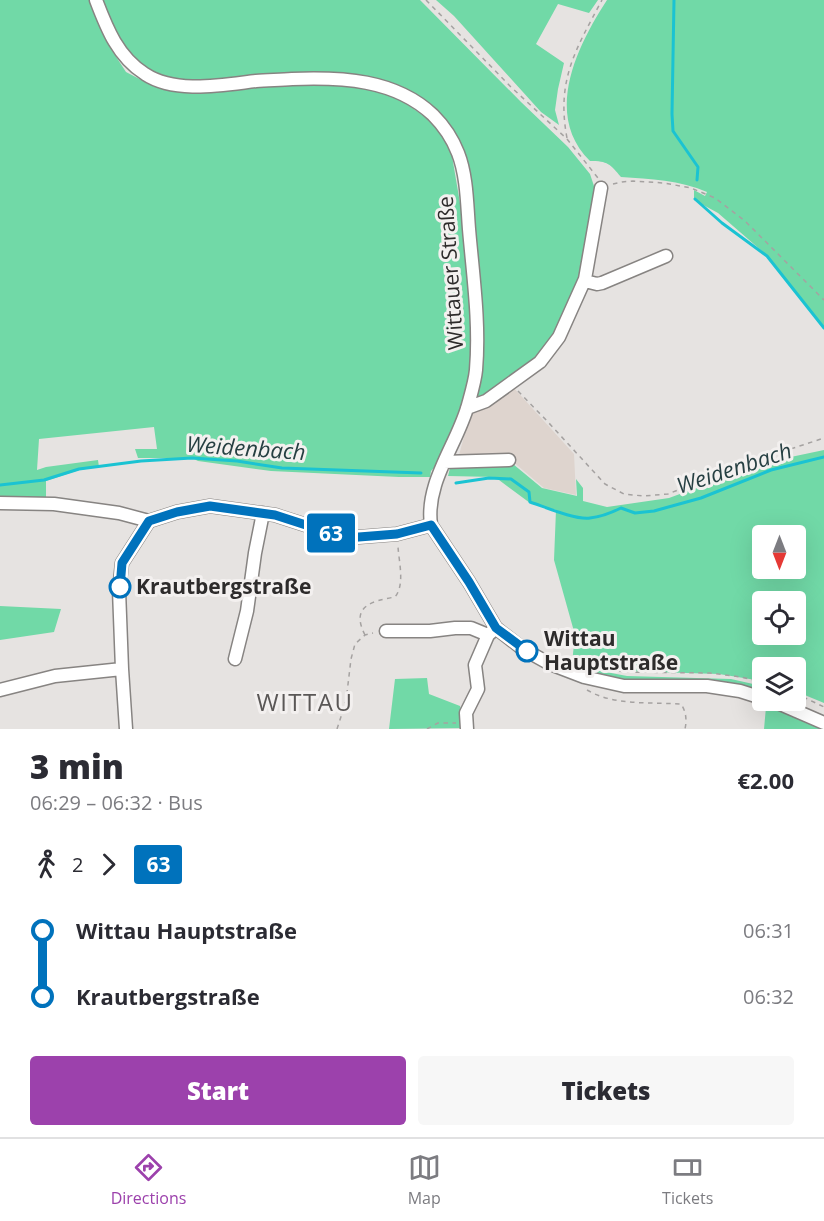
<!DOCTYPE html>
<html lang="en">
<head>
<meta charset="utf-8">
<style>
  body { margin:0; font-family:"Open Sans",sans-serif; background:#f7f7f7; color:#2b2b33; height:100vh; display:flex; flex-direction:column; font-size:22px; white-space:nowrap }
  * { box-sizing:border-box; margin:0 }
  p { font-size:20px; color:#7c7c81 }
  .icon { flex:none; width:33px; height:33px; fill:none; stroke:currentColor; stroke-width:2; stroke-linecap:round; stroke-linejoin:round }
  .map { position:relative; height:729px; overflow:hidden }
  .panel { display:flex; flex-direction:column; background:#fff; flex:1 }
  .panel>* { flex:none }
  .badge { padding:0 12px; border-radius:4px; font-size:21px; line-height:39px }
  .needle { width:39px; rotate:180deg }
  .fabs { position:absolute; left:752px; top:525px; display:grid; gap:12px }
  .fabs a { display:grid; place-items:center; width:54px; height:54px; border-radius:6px; background:#fff; box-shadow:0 6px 24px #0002; font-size:30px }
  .map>.badge { position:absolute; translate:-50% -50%; box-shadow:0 0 0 3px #fff }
  .legs { display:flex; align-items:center; gap:9px; height:66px; padding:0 30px; font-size:20px }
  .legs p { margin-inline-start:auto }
  .head { display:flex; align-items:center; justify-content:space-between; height:102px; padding:0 30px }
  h1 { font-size:33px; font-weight:800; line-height:45px }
  .action { display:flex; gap:12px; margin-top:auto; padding:12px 30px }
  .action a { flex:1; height:69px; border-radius:6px; background:#9c41ac; color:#fff; font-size:24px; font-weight:800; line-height:69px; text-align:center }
  .action a+a { background:#f7f7f7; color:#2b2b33 }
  ul { padding:0 30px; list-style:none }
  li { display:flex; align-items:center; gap:21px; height:66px; font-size:22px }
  li i { display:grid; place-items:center; width:9px; height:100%; margin:0 8px; background:currentColor }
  li i::after { content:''; width:15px; height:15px; margin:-8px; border:4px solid; border-radius:50%; background:#fff }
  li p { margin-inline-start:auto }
  li:first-child i { background:linear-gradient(#0000 50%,currentColor 0) }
  li:last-child i { background:linear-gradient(currentColor 50%,#0000 0) }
  .menu { display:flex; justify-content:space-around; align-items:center; height:84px; border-top:2px solid #e1e1e2; background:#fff; font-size:16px; color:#7c7c81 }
  .menu a { display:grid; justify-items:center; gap:3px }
  .menu .active { color:#9c41ac }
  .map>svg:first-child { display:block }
  .built { fill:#ded4ce }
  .green { fill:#71d9a7; fill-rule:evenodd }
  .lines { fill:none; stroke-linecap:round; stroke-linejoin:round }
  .stream { stroke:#1bc3d2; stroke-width:3 }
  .minor-casing { stroke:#878482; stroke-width:15 }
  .path { stroke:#a5a2a1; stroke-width:1.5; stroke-dasharray:4.5 4.5; stroke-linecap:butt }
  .minor { stroke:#fff; stroke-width:12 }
  .line-1-casing { stroke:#fff; stroke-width:14 }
  .line-1 { stroke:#0072bc; stroke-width:9 }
  .stop-1-dot { fill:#fff; stroke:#0072bc; stroke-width:3 }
  .labels { text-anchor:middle; stroke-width:6; stroke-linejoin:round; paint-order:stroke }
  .street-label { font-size:21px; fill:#2d2b2b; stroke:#f3f0ef }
  .stop-label { font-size:21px; font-weight:bold; fill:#2d2b2b; stroke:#f3f0ef; text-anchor:start }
  .water-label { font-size:22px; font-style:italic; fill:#263f42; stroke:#f3f0ef }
  .quarter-label { font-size:24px; letter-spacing:1.5px; fill:#5a5756; stroke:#f3f0ef }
</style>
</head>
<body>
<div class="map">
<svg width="824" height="729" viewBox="0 0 824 729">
  <rect width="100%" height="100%" fill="#e6e3e1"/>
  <path class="built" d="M513,387L574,454L576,495L544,488L505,455H459L471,411Z"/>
  <path class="green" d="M0,0H90L113,52L126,72L155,87L160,76L125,53L100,0H420L521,102L568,147L590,174L595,189L580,277L565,317L547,345L528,366L481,399L476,394L482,334L453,136L382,81L311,83H362L385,89L424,116L435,126L444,139L452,156L462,215L468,285L471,336L470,370L457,424L442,459L431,471L430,477H399L271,471L198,461L192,458H138L135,449H157L154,427L39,439L37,470L46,467L98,460L99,467L79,470L46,481V501L0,498Z
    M436,0H598L589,13L558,4L536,44L564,63L558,89L555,110L559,125L541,112L454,16Z
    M607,0H824V327L763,252L718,213L694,200V190L705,196L707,192C680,180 650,179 621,177C610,164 608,161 590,161C543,115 577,46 607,0Z
    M824,450V703L795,691V668H762V681L719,674L622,671L580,661L572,663L575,635L554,560L556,510L530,503L495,477L448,476L450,468L513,464L542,488L577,496L576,479L583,488V501L607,507L669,498L767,462ZM762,536H795V568H762ZM762,602H795V634H762Z
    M0,606L61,609L54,632L0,640Z
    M585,668L627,676L731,679L762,686V691L743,686L631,682L584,672Z
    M427,678L429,694L460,706L466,728L389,729L395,679Z
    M766,707L782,711L822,729H764Z"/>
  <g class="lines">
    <path class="stream" d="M674,0L672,114L673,131L698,167L697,180
      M695,199L722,223L767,256L824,328
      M456,483L489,478L511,479L529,492L530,502C545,507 575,520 590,518C601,517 611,513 621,508L635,513L654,511L701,498L771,470L824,457
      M0,485L44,480L79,469L141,461L192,458L237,461L282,468L421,473"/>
    <g class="minor-casing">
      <path id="minor" d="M96,0C107,29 118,57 145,74C175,94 222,85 256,81C268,80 280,80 292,79C341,77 395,79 433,115C443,125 453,140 458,153C467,176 467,204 469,229C473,276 480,323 476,370C475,381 471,394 468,405C457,445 425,482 431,525L469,582L496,628L523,649L550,664L584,677L624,686H707L740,691L762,698
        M585,281L597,284L602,283L666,256
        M467,408L486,401L540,362L559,337L585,279L601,188
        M444,462L509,460
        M0,503L54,504L119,513L149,521L177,512L210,506L275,515L346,538L397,534L431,525
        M386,631H430L455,628H471L488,635
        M235,659L247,611L255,553L263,513
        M0,690L55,676L122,669
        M771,700L824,723
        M126,729L122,669L119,590L122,563L149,521
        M467,729L466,713L478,689L475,665L488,635L496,628"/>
    </g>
    <path class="path" d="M426,0L511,87L567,139L598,178
      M567,138C556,80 576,49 602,0
      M613,184L622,182L633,181L664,183L691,188L715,198L745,221L824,300
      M518,391L548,422L605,484L624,494L643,496L668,494L736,467L824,438
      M365,635C350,606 372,601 395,597C405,585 399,562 398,547
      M582,664L624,672L710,673L741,677L762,682
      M587,690C614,706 651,702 681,704C686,711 687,720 685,729
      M795,693L824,707
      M337,729L346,701L351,659L355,644L365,635L373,633
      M427,729L438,723H456"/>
    <use href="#minor" class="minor"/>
  </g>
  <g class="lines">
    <g class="line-1-casing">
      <path id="line-1" d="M120,587L122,563L149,521L177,512L210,506L275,515L346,538L397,534L431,525L469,582L496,628L527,651"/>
    </g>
    <use href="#line-1" class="line-1"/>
  </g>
  <g class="stop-1-dot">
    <circle cx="120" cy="587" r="10"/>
    <circle cx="527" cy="651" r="10"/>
  </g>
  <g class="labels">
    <g class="street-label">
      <text transform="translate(451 273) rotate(-94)" y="7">Wittauer Straße</text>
    </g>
    <g class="stop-label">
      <text x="136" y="594">Krautbergstraße</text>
      <text x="544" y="646">Wittau<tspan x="544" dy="24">Hauptstraße</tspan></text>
    </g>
    <g class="water-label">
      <text transform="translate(246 448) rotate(4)" y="8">Weidenbach</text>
      <text transform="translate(734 468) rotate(-18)" y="8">Weidenbach</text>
    </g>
    <g class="quarter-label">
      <text x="305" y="711">WITTAU</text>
    </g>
  </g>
</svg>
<div class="fabs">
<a><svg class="needle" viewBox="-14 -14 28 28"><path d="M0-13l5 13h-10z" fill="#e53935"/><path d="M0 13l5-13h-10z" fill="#7c7c81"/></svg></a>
<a><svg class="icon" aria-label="locate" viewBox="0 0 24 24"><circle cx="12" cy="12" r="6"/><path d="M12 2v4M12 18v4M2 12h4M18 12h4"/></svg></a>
<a><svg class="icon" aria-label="layers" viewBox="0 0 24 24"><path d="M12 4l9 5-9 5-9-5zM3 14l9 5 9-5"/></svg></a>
</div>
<b class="badge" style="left:331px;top:533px;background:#0072bc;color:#fff">63</b>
</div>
<section class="panel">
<div class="head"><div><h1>3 min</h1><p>06:29 – 06:32 · Bus</p></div><b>€2.00</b></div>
<div class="legs"><svg class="icon" aria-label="walk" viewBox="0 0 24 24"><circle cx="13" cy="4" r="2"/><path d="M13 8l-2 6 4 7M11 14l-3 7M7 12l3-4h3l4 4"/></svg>2<svg class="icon" aria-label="forward" viewBox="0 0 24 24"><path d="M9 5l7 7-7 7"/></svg><b class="badge" style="background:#0072bc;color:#fff">63</b></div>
<ul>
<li><i style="color:#0072bc"></i><b>Wittau Hauptstraße</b><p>06:31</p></li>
<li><i style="color:#0072bc"></i><b>Krautbergstraße</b><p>06:32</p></li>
</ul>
<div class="action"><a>Start</a><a>Tickets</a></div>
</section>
<nav class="menu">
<a class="active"><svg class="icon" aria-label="directions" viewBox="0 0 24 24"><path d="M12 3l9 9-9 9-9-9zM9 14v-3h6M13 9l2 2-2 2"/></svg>Directions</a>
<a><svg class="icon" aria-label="map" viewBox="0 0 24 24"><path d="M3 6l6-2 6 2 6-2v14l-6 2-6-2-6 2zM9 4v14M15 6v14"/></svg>Map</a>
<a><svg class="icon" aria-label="tickets" viewBox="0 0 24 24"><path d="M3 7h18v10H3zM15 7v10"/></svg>Tickets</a>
</nav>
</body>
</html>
